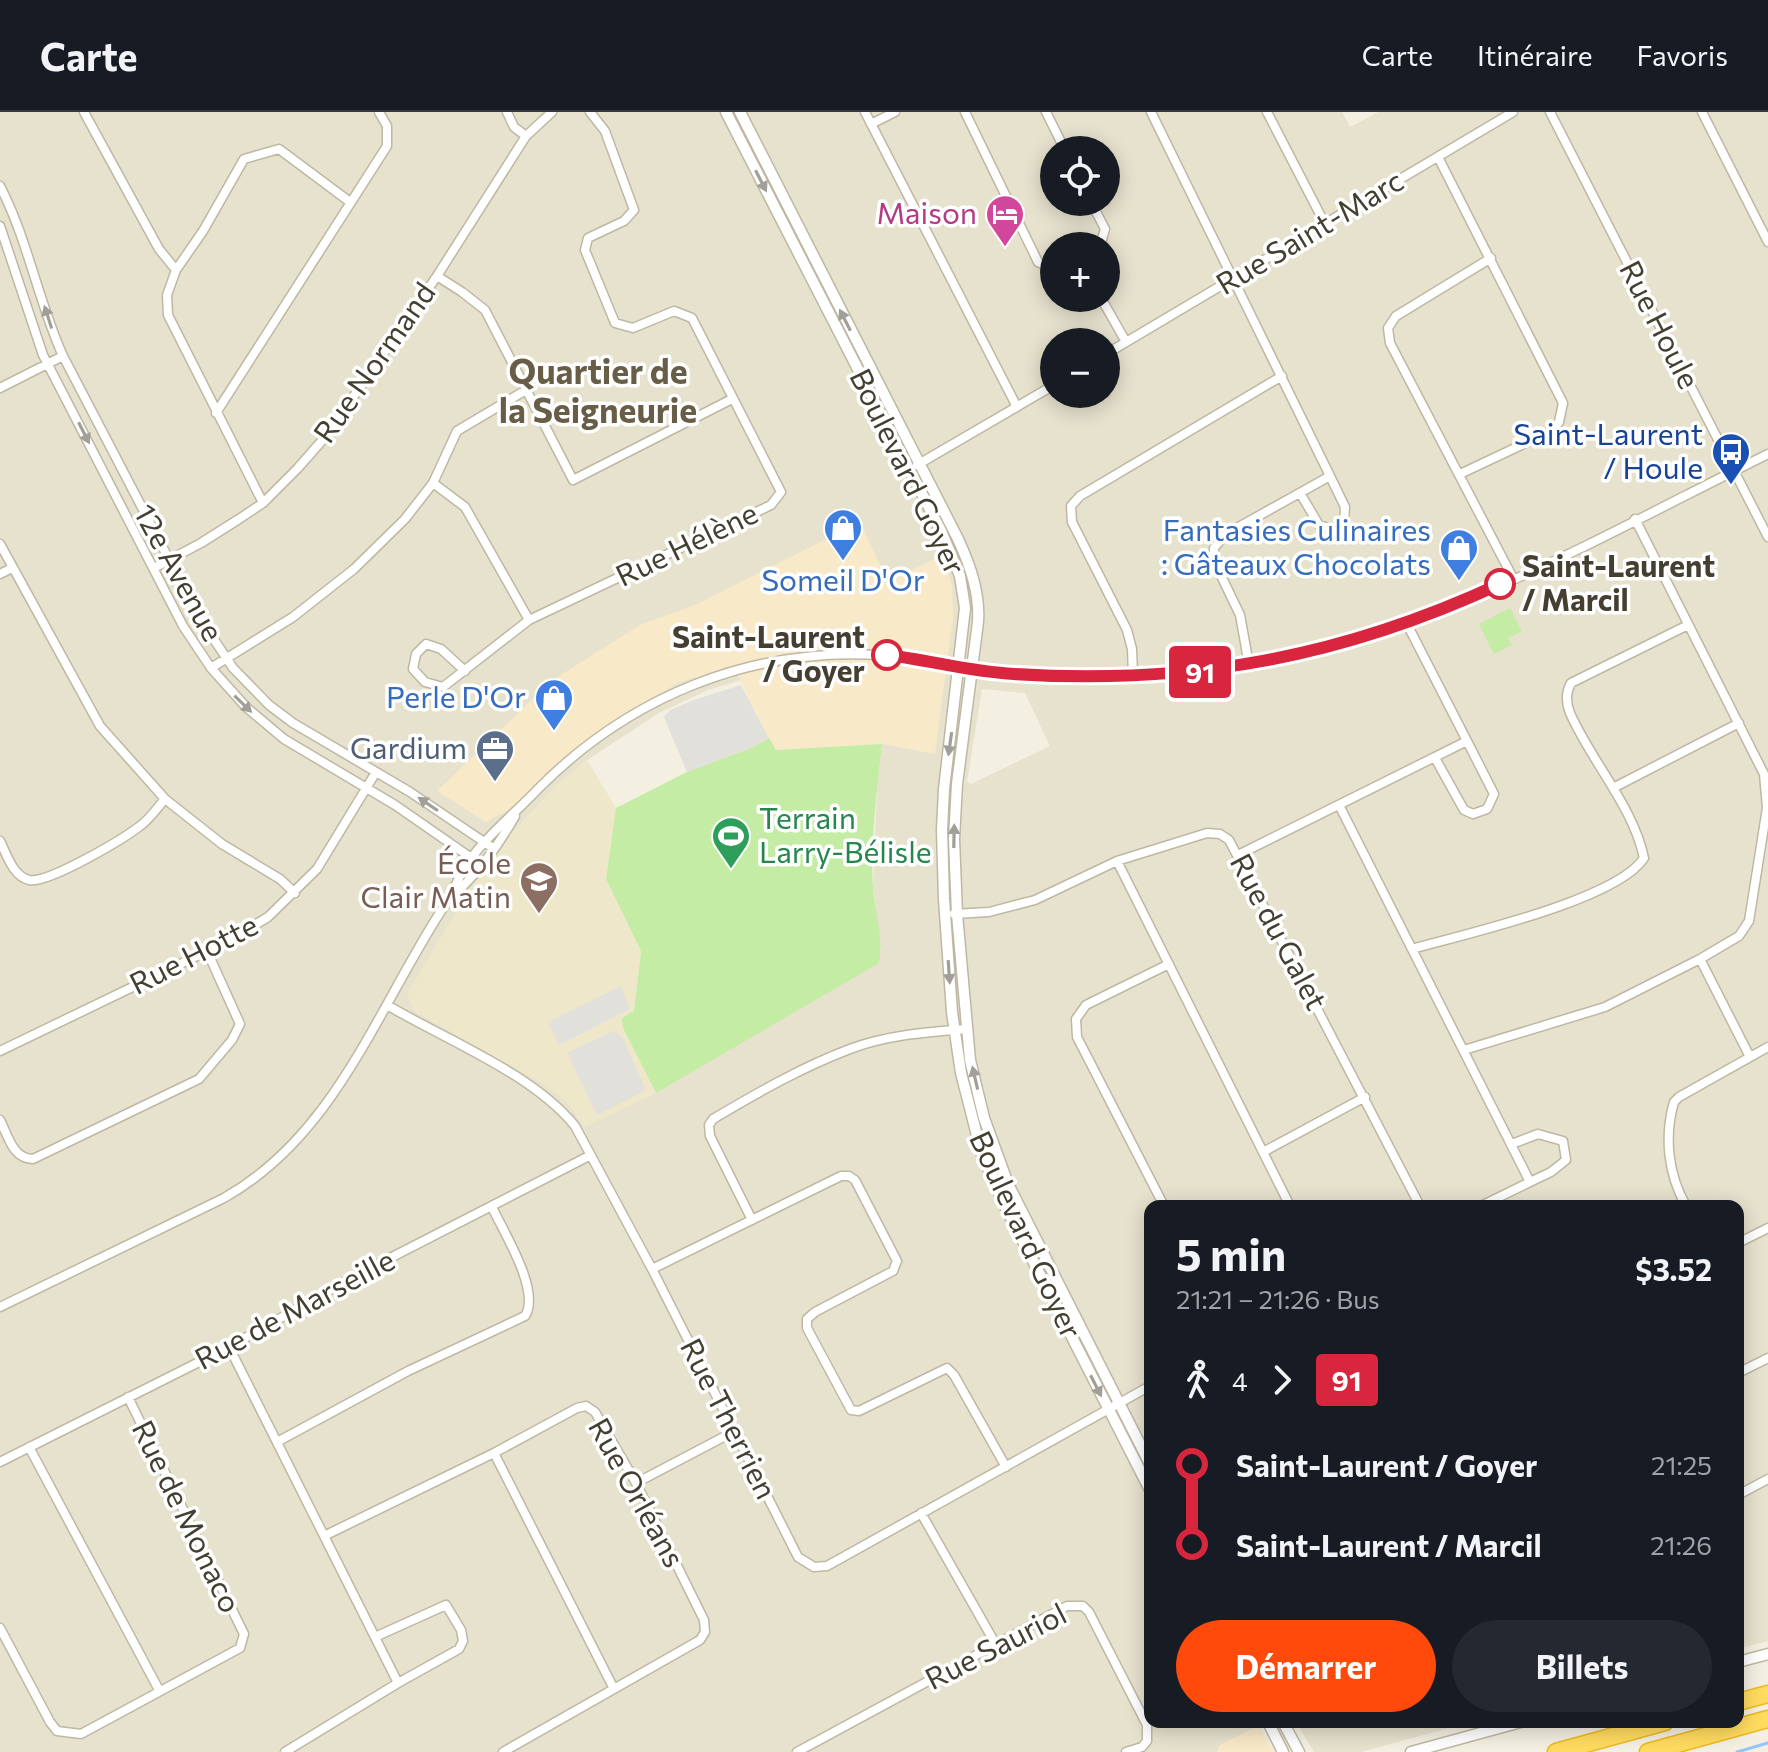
<!DOCTYPE html>
<html lang="fr">
<head>
<meta charset="utf-8">
<style>
  body { margin:0; font-family:Commissioner,sans-serif; background:#242831; color:#f1f3f6; height:100vh; display:flex; flex-direction:column; font-size:30px; white-space:nowrap }
  * { box-sizing:border-box; margin:0 }
  p { font-size:26px; color:#9ea1a6 }
  .icon { flex:none; width:44px; height:44px; fill:none; stroke:currentColor; stroke-width:2; stroke-linecap:round; stroke-linejoin:round }
  .map { position:relative; flex:1; overflow:hidden }
  .drawer { position:absolute; left:1144px; top:1088px; width:600px; height:528px; display:flex; flex-direction:column; background:#171b24; border-radius:16px; box-shadow:0 4px 20px #0003 }
  .drawer>* { flex:none }
  .badge { padding:0 16px; border-radius:6px; font-size:28px; line-height:52px }
  .buttons { position:absolute; left:1040px; top:24px; display:grid; gap:16px }
  .buttons a { display:grid; place-items:center; width:80px; height:80px; border-radius:50%; background:#171b24; box-shadow:0 4px 20px #0003; font-size:40px }
  .map>.badge { position:absolute; translate:-50% -50%; box-shadow:0 0 0 4px #fff }
  .legs { display:flex; align-items:center; gap:12px; height:88px; padding:0 32px; font-size:26px }
  .legs p { margin-inline-start:auto }
  .overview { display:flex; align-items:center; justify-content:space-between; height:136px; padding:0 32px }
  h1 { font-size:44px; font-weight:700; line-height:60px }
  .cta { display:flex; gap:16px; margin-top:auto; padding:16px 32px }
  .cta a { flex:1; height:92px; border-radius:48px; background:#ff4a0b; color:#fff; font-size:32px; font-weight:700; line-height:92px; text-align:center }
  .cta a+a { background:#242831; color:#f1f3f6 }
  ul { padding:0 32px; list-style:none }
  li { display:flex; align-items:center; gap:28px; height:80px; font-size:30px }
  li i { display:grid; place-items:center; width:12px; height:100%; margin:0 10px; background:currentColor }
  li i::after { content:''; width:20px; height:20px; margin:-10px; border:6px solid; border-radius:50%; background:#171b24 }
  li p { margin-inline-start:auto }
  li:first-child i { background:linear-gradient(#0000 50%,currentColor 0) }
  li:last-child i { background:linear-gradient(currentColor 50%,#0000 0) }
  header { display:flex; align-items:center; gap:48px; box-sizing:border-box; height:112px; padding:0 40px; background:#171b24; border-bottom:2px solid #363941 }
  header strong { font-size:38px }
  nav { display:flex; gap:44px; margin-inline-start:auto; font-size:28px }
  .map>svg:first-child { display:block }
  .residential { fill:#e7e2ce; fill-rule:evenodd }
  .commercial { fill:#f8e9c8 }
  .education { fill:#eee7c9 }
  .green { fill:#c4eca4 }
  .parking { fill:#e2e0da }
  .lines { fill:none; stroke-linecap:round; stroke-linejoin:round }
  .stream { stroke:#95c5f8; stroke-width:3 }
  .minor-casing { stroke:#beb8a3; stroke-width:11 }
  .tertiary-casing { stroke:#beb8a3; stroke-width:13 }
  .motorway-casing { stroke:#eeb820; stroke-width:19 }
  .minor { stroke:#fff; stroke-width:8 }
  .tertiary { stroke:#fff; stroke-width:10 }
  .motorway { stroke:#ffdb5f; stroke-width:16 }
  .oneway { fill:#a29f98 }
  .line-1-casing { stroke:#fff; stroke-width:18 }
  .line-1 { stroke:#d7263d; stroke-width:12 }
  .stop-1-dot { fill:#fff; stroke:#d7263d; stroke-width:4 }
  .labels { text-anchor:middle; stroke-width:7; stroke-linejoin:round; paint-order:stroke }
  .hotel-label { font-size:30px; fill:#b23c85; stroke:#fff; text-anchor:end }
  .street-label { font-size:30px; fill:#443f31; stroke:#fff }
  .transit-label { font-size:30px; fill:#164399; stroke:#fff; text-anchor:end }
  .shop-label { font-size:30px; fill:#366cbe; stroke:#fff; text-anchor:end }
  .stop-label { font-size:30px; font-weight:bold; fill:#443f31; stroke:#fff; text-anchor:start }
  .service-label { font-size:30px; fill:#4e5e75; stroke:#fff; text-anchor:end }
  .leisure-label { font-size:30px; fill:#27864d; stroke:#fff; text-anchor:start }
  .education-label { font-size:30px; fill:#785e54; stroke:#fff; text-anchor:end }
  .quarter-label { font-size:34px; font-weight:bold; fill:#685e47; stroke:#fff }
</style>
</head>
<body>
<header>
<strong>Carte</strong>
<nav><a>Carte</a><a>Itinéraire</a><a>Favoris</a></nav>
</header>
<div class="map">
<svg width="1768" height="1640" viewBox="0 0 1768 1640">
  <rect width="100%" height="100%" fill="#f3efe1"/>
  <path class="residential" d="M0,0H1342L1350,15L1379,0H1768V1529L1738,1537V1094H1150V1610H1267L1220,1633L1217,1640H0ZM1054,38H1106V90H1054ZM1054,134H1106V186H1054ZM1054,230H1106V282H1054ZM766,561L882,632L877,677L873,775L881,840L656,981L584,1014L567,990L545,973L497,737L559,671L587,648L659,601L708,578ZM982,577L1025,581L1050,634L971,672L967,670Z
    M1296,1610H1471L1361,1640H1314Z"/>
  <path class="commercial" d="M860,410L888,470L942,443L952,473L953,506L935,642L882,632L775,638L733,554L678,571L627,600L586,628L512,696L486,710L437,679L551,569L640,513L697,492Z
    M1259,1614L1273,1640H1217L1220,1633Z"/>
  <path class="education" d="M587,648L616,696L606,767L641,839L634,899L623,916L656,981L585,1015L567,990L545,973L414,899L407,882L480,760L497,737L559,671Z"/>
  <path class="green" d="M1510,496L1522,519L1508,526L1512,533L1494,542L1479,512Z
    M769,626L776,638L882,632C877,679 870,729 873,776C875,801 884,826 879,851L656,981L623,916L622,906L634,899L641,839L606,767L616,696L687,660L753,635Z"/>
  <path class="parking" d="M741,573L769,626L753,635L687,660L664,605L670,598L694,588Z
    M621,874L630,897L559,933L548,910Z
    M613,919L622,924L645,976L643,980L597,1003L567,941Z"/>
  <g class="lines">
    <path class="stream" d="M1737,1640L1768,1631"/>
    <g class="minor-casing">
      <path id="minor" d="M84,0L159,137L176,158L167,183L168,203L263,391
        M507,0L514,15L526,24
        M865,0L1017,295
        M965,0L1038,150L1054,158
        M1046,0L1065,38
        M1151,0L1330,364L1345,395L1344,410L1332,417L1319,413L1300,381
        M1267,0L1325,112
        M1550,0L1768,425
        M1702,0L1768,130
        M871,12L895,0
        M1438,45L1563,291L1559,310L1551,319L1460,362
        M0,74C28,128 38,189 63,244L199,505L233,556L269,593L293,611L410,680L493,736
        M1091,90L1105,117L1100,134
        M0,114L43,243L183,514L211,556L246,595L284,627L395,693L480,752
        M1491,146L1396,204L1388,216L1390,231L1513,466
        M176,158L203,119L244,47L279,37L350,90
        M437,164L462,180L485,198L573,368L732,287
        M1101,186L1126,230
        M1106,242L1513,0
        M0,276L63,244
        M216,301L387,34V14L379,0
        M917,353L1054,273
        M433,371L465,395L529,508
        M0,432L100,614L165,687L222,732L280,767L295,781
        M154,456L201,431L239,407L263,391L297,357L327,323L437,164L526,24L552,0
        M0,462L12,456
        M1249,553L1240,503L1214,449V436L1226,422L1330,364
        M211,556L293,505L354,457L405,407L433,371L457,319L526,278
        M465,559L441,537L426,532L416,542L413,557L425,570L443,575L529,508L771,393L781,380L692,206L674,199L633,216L615,211L585,138L588,126L624,109L634,98L605,19L590,0
        M1133,563L1132,537L1127,518L1072,410L1071,394L1080,384L1282,264
        M1435,646L1464,698L1473,702L1487,697L1494,682L1467,629
        M1613,676L1739,611
        M1339,693L1530,1070L1481,1094
        M0,729C7,743 13,764 29,768C48,772 123,727 140,714C150,707 157,696 165,687
        M1238,743L1467,629L1407,512
        M1117,749L1290,1094
        M452,783C466,738 507,710 538,677C629,585 750,535 880,543C924,546 966,558 1010,562C1036,564 1063,563 1090,563C1156,563 1221,560 1286,546C1457,509 1612,419 1768,342
        M954,802L989,800L1035,788L1117,749L1207,721L1220,722L1229,728L1420,1094
        M1412,837C1465,822 1617,788 1644,746C1633,694 1591,649 1570,601C1566,591 1566,580 1571,571L1688,513
        M1700,847L1750,945
        M387,893C446,928 532,961 575,1014L652,1157L798,1445L814,1455L827,1454L1150,1274
        M1464,938L1605,895L1700,847L1739,824L1749,809L1767,696L1764,662L1635,407
        M0,939L230,828L268,805L317,757L376,660
        M0,1008C8,1024 13,1047 33,1047L199,967L232,928L240,912L207,839
        M1512,1032L1538,1022L1563,1029L1566,1048L1551,1060L1530,1070
        M1263,1040L1365,985
        M1164,1094L1077,925L1076,907L1086,893L1169,852
        M1686,1094C1668,1062 1664,1025 1674,990L1679,985L1768,935
        M752,1108L710,1024L709,1013L713,1007C757,981 802,955 850,937C886,923 928,920 966,917
        M1738,1131L1768,1116
        M652,1157L841,1064H849L855,1068L897,1149L893,1159L815,1200L807,1207V1216L851,1298L859,1299L947,1256L954,1263L1006,1355
        M0,1195L224,1086C334,1024 376,900 441,799C448,788 456,781 465,772C484,753 502,727 515,704
        M229,1235L398,1571
        M1738,1261L1768,1246
        M277,1330L408,1259L525,1204C541,1179 504,1121 492,1095
        M29,1335L159,1578
        M494,1341L613,1575
        M0,1350L229,1235L359,1162L589,1044
        M636,1371L733,1320
        M1738,1383L1768,1367
        M921,1401L995,1531
        M324,1424L494,1341L577,1296L586,1294L595,1300L636,1371L704,1508L705,1520L700,1528L503,1640
        M0,1516L50,1610L57,1619L81,1622L240,1536L244,1522L128,1285
        M285,1640L398,1571L459,1537L463,1529L461,1518L446,1493L375,1525
        M797,1640L1067,1494H1083L1089,1500L1147,1613V1629L1142,1635L1126,1640"/>
    </g>
    <g class="tertiary-casing">
      <path id="tertiary" d="M726,0L941,419L960,464L965,496L944,677L942,718L944,787L952,900L961,961L982,1043L1005,1094L1150,1378
        M740,0L958,427C970,453 980,481 978,510L957,672L954,727L957,802L970,948L984,1006L1008,1072L1150,1352
        M1738,1550L1768,1542
        M1268,1610L1283,1640
        M1283,1610L1299,1640
        M1411,1640L1521,1610"/>
    </g>
    <g class="motorway-casing">
      <path id="motorway" d="M1738,1590L1768,1582
        M1556,1640L1665,1610
        M1648,1640L1768,1607"/>
    </g>
    <use href="#minor" class="minor"/>
    <use href="#tertiary" class="tertiary"/>
    <use href="#motorway" class="motorway"/>
  </g>
  <defs><path id="oneway-solid" d="M-6-.8H1V-3.2L6.5 0L1 3.2V.8H-6Z" transform="scale(2)"/></defs>
  <g class="oneway">
    <use href="#oneway-solid" transform="translate(761 69) rotate(63)"/>
    <use href="#oneway-solid" transform="translate(48 205) rotate(-108)"/>
    <use href="#oneway-solid" transform="translate(845 208) rotate(-117)"/>
    <use href="#oneway-solid" transform="translate(84 321) rotate(63)"/>
    <use href="#oneway-solid" transform="translate(243 592) rotate(44)"/>
    <use href="#oneway-solid" transform="translate(950 632) rotate(98)"/>
    <use href="#oneway-solid" transform="translate(428 692) rotate(-146)"/>
    <use href="#oneway-solid" transform="translate(954 724) rotate(-89)"/>
    <use href="#oneway-solid" transform="translate(949 860) rotate(86)"/>
    <use href="#oneway-solid" transform="translate(975 966) rotate(-103)"/>
    <use href="#oneway-solid" transform="translate(1096 1274) rotate(63)"/>
  </g>
  <g class="lines">
    <g class="line-1-casing">
      <path id="line-1" d="M887,543C929,548 971,560 1014,562C1190,573 1340,546 1500,472"/>
    </g>
    <use href="#line-1" class="line-1"/>
  </g>
  <defs>
    <g id="hotel-pin" transform="scale(2)"><path d="M0 17L-7.5 6A9.5 9.5 0 1 1 7.5 6Z" fill="#d1479c" stroke="#fff"/><path d="M-6-4.5h1.5V1H6V5H4.5V3h-9V5H-6ZM-4 0a1.8 1.8 0 1 1 3.6 0ZM.5 0V-2.5h3Q6-2.5 6 0Z" fill="#fff"/></g>
    <g id="bus-pin" transform="scale(2)"><path d="M0 17L-7.5 6A9.5 9.5 0 1 1 7.5 6Z" fill="#1a4fb4" stroke="#fff"/><path d="M-5-6H5V4H4V6H2V4H-2V6H-4V4H-5ZM-3.5-4V0h7V-4ZM-3.5 1.2v1.5H-2V1.2ZM2 1.2v1.5H3.5V1.2Z" fill="#fff"/></g>
    <g id="shop-pin" transform="scale(2)"><path d="M0 17L-7.5 6A9.5 9.5 0 1 1 7.5 6Z" fill="#3f7fe0" stroke="#fff"/><path d="M-5-2.5h2.3a2.7 3.5 0 0 1 5.4 0H5L5.5 6h-11ZM-1.5-2.5h3a1.5 2.3 0 0 0-3 0Z" fill="#fff"/></g>
    <g id="office-pin" transform="scale(2)"><path d="M0 17L-7.5 6A9.5 9.5 0 1 1 7.5 6Z" fill="#5c6f8a" stroke="#fff"/><path d="M-6-3h4V-5.5h4V-3h4V5H-6ZM-1-4.5V-3h2v-1.5ZM-6 0V1H6V0Z" fill="#fff"/></g>
    <g id="stadium-pin" transform="scale(2)"><path d="M0 17L-7.5 6A9.5 9.5 0 1 1 7.5 6Z" fill="#2e9e5b" stroke="#fff"/><path d="M0-5a6.5 5 0 1 0 0 10a6.5 5 0 1 0 0-10ZM-3.5-1.8h7v3.6h-7Z" fill="#fff"/></g>
    <g id="school-pin" transform="scale(2)"><path d="M0 17L-7.5 6A9.5 9.5 0 1 1 7.5 6Z" fill="#8d6e63" stroke="#fff"/><path d="M0-5L7-2L0 1L-7-2ZM-4 1L0 2.5L4 1V4Q0 6-4 4Z" fill="#fff"/></g>
  </defs>
  <g fill-rule="evenodd">
    <use href="#hotel-pin" x="1005" y="102"/>
    <use href="#bus-pin" x="1731" y="340"/>
    <use href="#shop-pin" x="843" y="416"/>
    <use href="#shop-pin" x="1459" y="436"/>
    <use href="#shop-pin" x="554" y="586"/>
    <use href="#office-pin" x="495" y="637"/>
    <use href="#stadium-pin" x="731" y="724"/>
    <use href="#school-pin" x="539" y="769"/>
  </g>
  <g class="stop-1-dot">
    <circle cx="1500" cy="472" r="14"/>
    <circle cx="887" cy="543" r="14"/>
  </g>
  <g class="labels">
    <g class="hotel-label">
      <text x="977" y="112">Maison</text>
    </g>
    <g class="street-label">
      <text transform="translate(1310 121) rotate(-31)" y="10">Rue Saint-Marc</text>
      <text transform="translate(1659 213) rotate(63)" y="10">Rue Houle</text>
      <text transform="translate(375 251) rotate(-55)" y="10">Rue Normand</text>
      <text transform="translate(907 360) rotate(64)" y="10">Boulevard Goyer</text>
      <text transform="translate(687 433) rotate(-26)" y="10">Rue Hélène</text>
      <text transform="translate(178 461) rotate(61)" y="10">12e Avenue</text>
      <text transform="translate(1278 820) rotate(62)" y="10">Rue du Galet</text>
      <text transform="translate(194 843) rotate(-27)" y="10">Rue Hotte</text>
      <text transform="translate(1025 1123) rotate(65)" y="10">Boulevard Goyer</text>
      <text transform="translate(295 1198) rotate(-28)" y="10">Rue de Marseille</text>
      <text transform="translate(728 1307) rotate(63)" y="10">Rue Therrien</text>
      <text transform="translate(636 1381) rotate(61)" y="10">Rue Orléans</text>
      <text transform="translate(186 1405) rotate(64)" y="10">Rue de Monaco</text>
      <text transform="translate(996 1535) rotate(-27)" y="10">Rue Sauriol</text>
    </g>
    <g class="transit-label">
      <text x="1703" y="333">Saint-Laurent<tspan x="1703" dy="34">/ Houle</tspan></text>
    </g>
    <g class="shop-label">
      <text x="1431" y="429">Fantasies Culinaires<tspan x="1431" dy="34">: Gâteaux Chocolats</tspan></text>
      <text x="843" y="479" text-anchor="middle">Someil D'Or</text>
      <text x="526" y="596">Perle D'Or</text>
    </g>
    <g class="stop-label">
      <text x="1522" y="465">Saint-Laurent<tspan x="1522" dy="34">/ Marcil</tspan></text>
      <text x="865" y="536" text-anchor="end">Saint-Laurent<tspan x="865" dy="34">/ Goyer</tspan></text>
    </g>
    <g class="service-label">
      <text x="467" y="647">Gardium</text>
    </g>
    <g class="leisure-label">
      <text x="759" y="717">Terrain<tspan x="759" dy="34">Larry-Bélisle</tspan></text>
    </g>
    <g class="education-label">
      <text x="511" y="762">École<tspan x="511" dy="34">Clair Matin</tspan></text>
    </g>
    <g class="quarter-label">
      <text x="598" y="272">Quartier de<tspan x="598" dy="39">la Seigneurie</tspan></text>
    </g>
  </g>
</svg>
<div class="buttons">
<a><svg class="icon" aria-label="locate" viewBox="0 0 24 24"><circle cx="12" cy="12" r="6"/><path d="M12 2v4M12 18v4M2 12h4M18 12h4"/></svg></a>
<a>+</a>
<a>−</a>
</div>
<b class="badge" style="left:1200px;top:560px;background:#d7263d;color:#fff">91</b>
<section class="drawer">
<div class="overview"><div><h1>5 min</h1><p>21:21 – 21:26 · Bus</p></div><b>$3.52</b></div>
<div class="legs"><svg class="icon" aria-label="walk" viewBox="0 0 24 24"><circle cx="13" cy="4" r="2"/><path d="M13 8l-2 6 4 7M11 14l-3 7M7 12l3-4h3l4 4"/></svg>4<svg class="icon" aria-label="forward" viewBox="0 0 24 24"><path d="M9 5l7 7-7 7"/></svg><b class="badge" style="background:#d7263d;color:#fff">91</b></div>
<ul>
<li><i style="color:#d7263d"></i><b>Saint-Laurent / Goyer</b><p>21:25</p></li>
<li><i style="color:#d7263d"></i><b>Saint-Laurent / Marcil</b><p>21:26</p></li>
</ul>
<div class="cta"><a>Démarrer</a><a>Billets</a></div>
</section>
</div>
</body>
</html>
